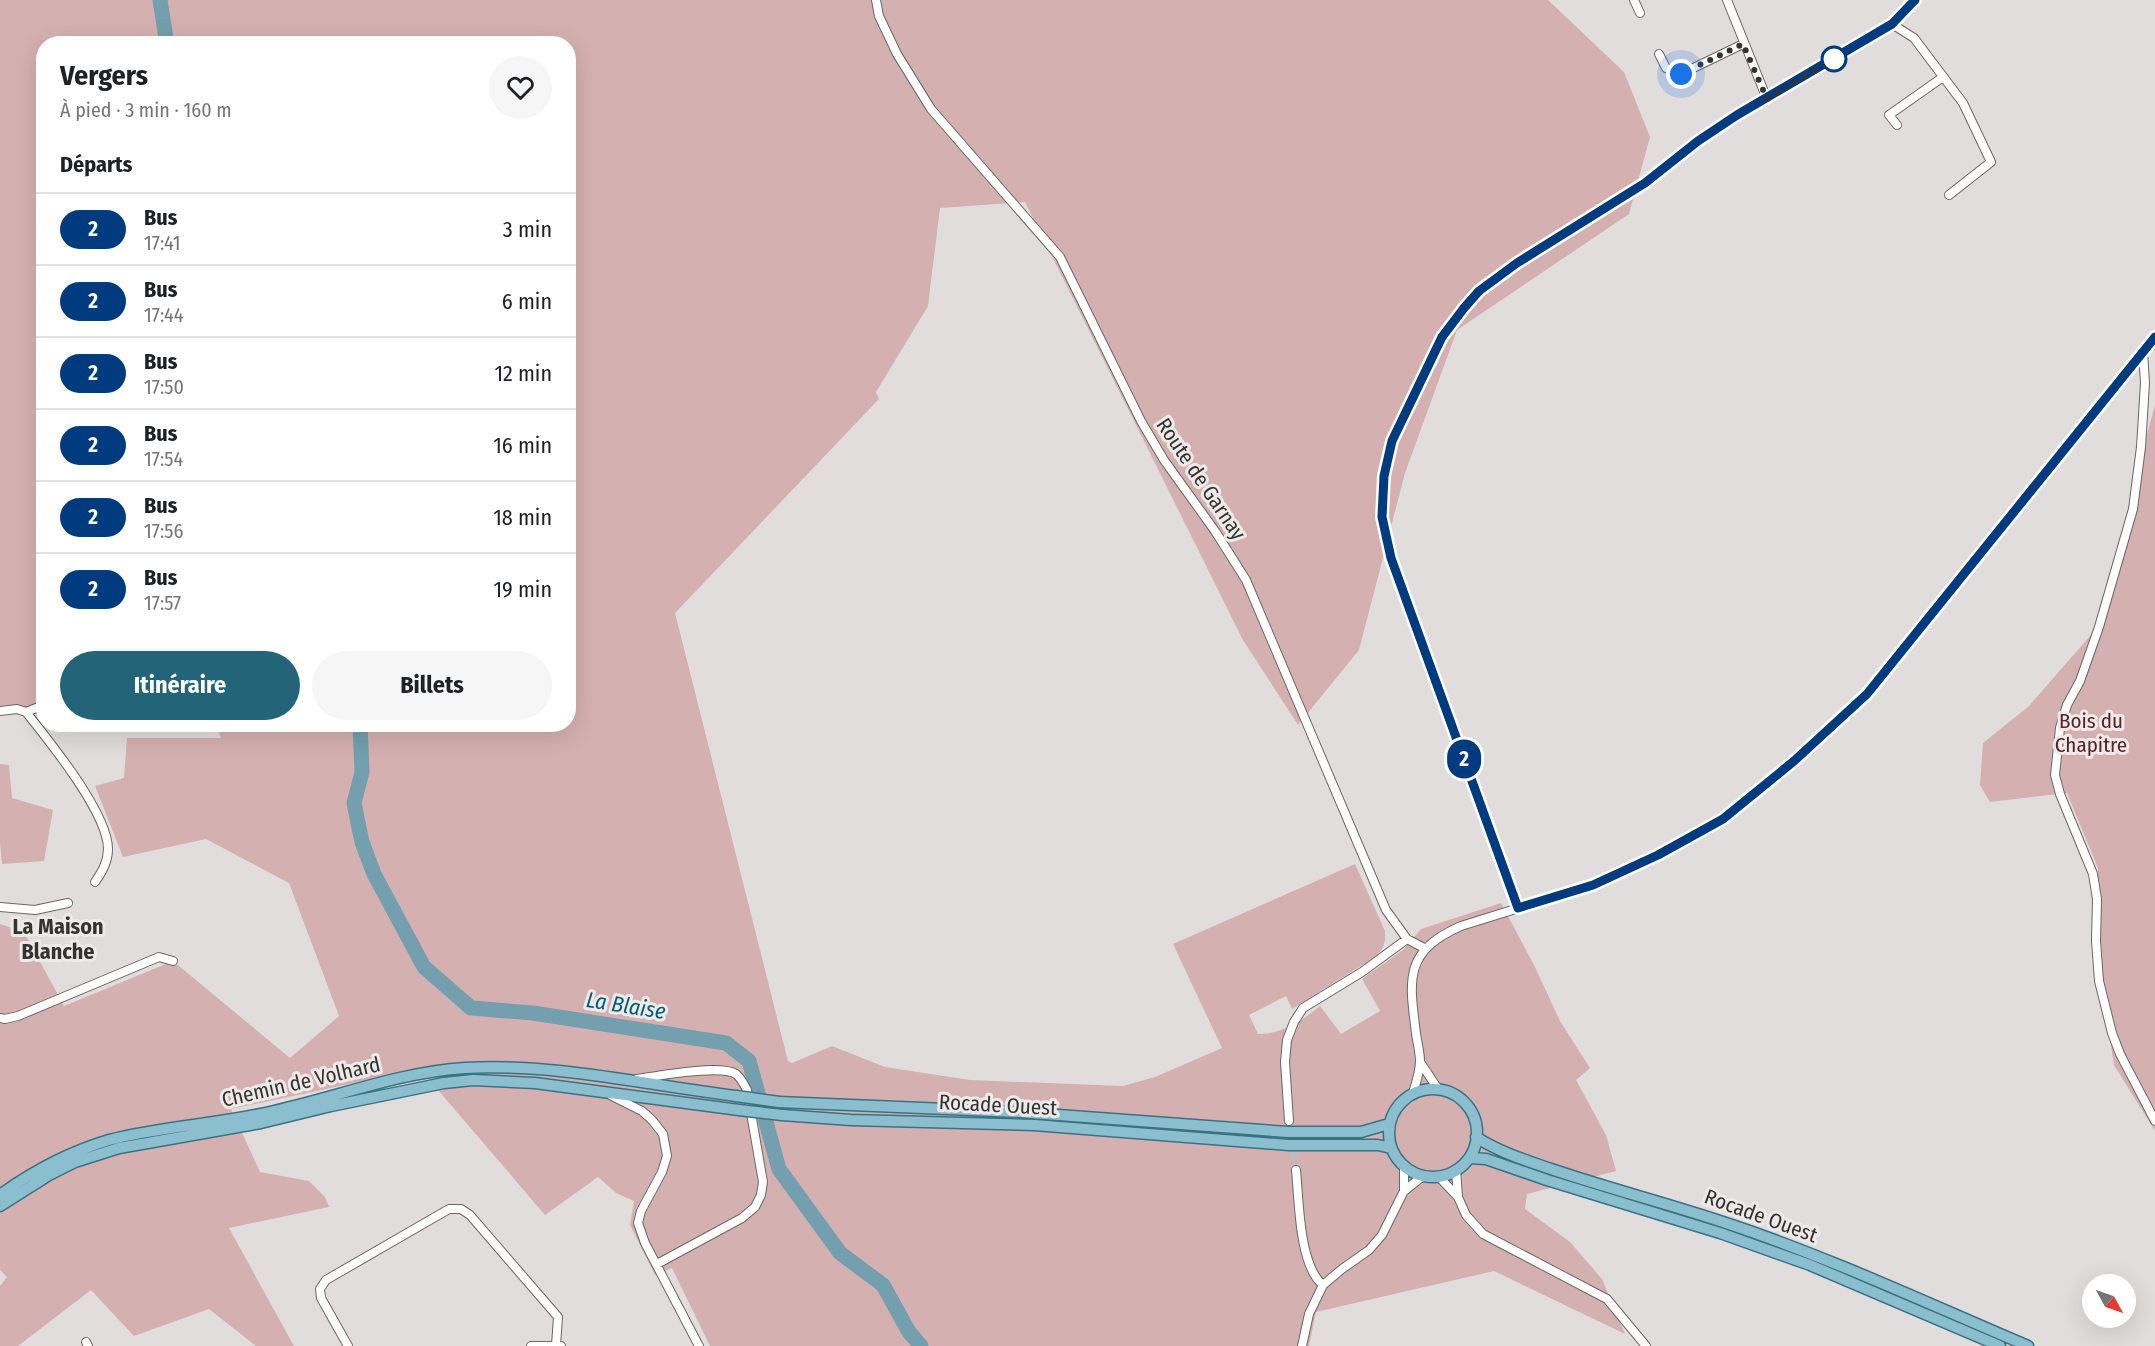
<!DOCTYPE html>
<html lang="fr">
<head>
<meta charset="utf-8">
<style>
  body { margin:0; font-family:"Fira Sans Condensed",sans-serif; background:#f6f6f6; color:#202124; height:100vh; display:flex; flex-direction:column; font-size:22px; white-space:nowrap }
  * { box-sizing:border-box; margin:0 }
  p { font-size:20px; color:#757577 }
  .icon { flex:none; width:33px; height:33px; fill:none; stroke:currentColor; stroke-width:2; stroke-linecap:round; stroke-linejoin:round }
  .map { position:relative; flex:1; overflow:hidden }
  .panel { position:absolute; left:36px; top:36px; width:540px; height:696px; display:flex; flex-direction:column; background:#fff; border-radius:24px; box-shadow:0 6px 24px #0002 }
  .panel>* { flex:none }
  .badge { padding:0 12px; border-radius:20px; font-size:21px; line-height:39px }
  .needle { width:39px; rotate:130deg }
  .controls { position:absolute; left:2082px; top:1274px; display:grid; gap:12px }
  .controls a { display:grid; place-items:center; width:54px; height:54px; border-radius:50%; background:#fff; box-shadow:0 6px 24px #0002; font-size:30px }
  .you { position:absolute; width:30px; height:30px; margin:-15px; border:4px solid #fff; border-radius:50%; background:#1a73e8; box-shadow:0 0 0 9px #1a73e833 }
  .map>.badge { position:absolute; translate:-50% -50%; box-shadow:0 0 0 3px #fff }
  h2 { padding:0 24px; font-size:22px; line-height:54px }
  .round { display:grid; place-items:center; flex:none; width:63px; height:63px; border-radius:32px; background:#f6f6f6 }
  .headline { display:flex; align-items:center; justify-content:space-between; height:102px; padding:0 24px }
  h1 { font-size:28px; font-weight:700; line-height:45px }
  .action { display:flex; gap:12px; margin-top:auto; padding:12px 24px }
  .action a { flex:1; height:69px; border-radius:36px; background:#236478; color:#fff; font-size:24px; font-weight:700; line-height:69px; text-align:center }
  .action a+a { background:#f6f6f6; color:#202124 }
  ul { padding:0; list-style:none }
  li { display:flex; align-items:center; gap:18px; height:72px; padding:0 24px; border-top:2px solid #e0e0e0 }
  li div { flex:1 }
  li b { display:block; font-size:22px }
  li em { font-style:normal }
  li .badge { min-width:66px; font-weight:700; text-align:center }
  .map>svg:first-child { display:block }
  .green { fill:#d5b0b0 }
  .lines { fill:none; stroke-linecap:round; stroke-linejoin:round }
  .river { stroke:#739fae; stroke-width:15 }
  .minor-tunnel { stroke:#bfbbbb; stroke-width:8; stroke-dasharray:8 4; stroke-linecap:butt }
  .minor-casing { stroke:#6b6767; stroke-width:10 }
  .major-casing { stroke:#3a7284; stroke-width:13 }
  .minor { stroke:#fff; stroke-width:8 }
  .major { stroke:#8bbfcf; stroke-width:10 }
  .major-bridge-casing { stroke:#3a7284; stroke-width:13; stroke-linecap:butt }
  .major-bridge { stroke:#8bbfcf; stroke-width:10 }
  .line-casing { stroke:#fff; stroke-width:14 }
  .line { stroke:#003b80; stroke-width:9 }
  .walk { stroke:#343333; stroke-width:6; stroke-dasharray:0 10.8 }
  .stop-dot { fill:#fff; stroke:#003b80; stroke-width:3 }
  .labels { text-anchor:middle; stroke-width:6; stroke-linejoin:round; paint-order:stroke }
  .street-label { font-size:21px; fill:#343333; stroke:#efeaea }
  .park-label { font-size:21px; fill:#5a2227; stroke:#efeaea }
  .neighbourhood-label { font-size:22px; font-weight:bold; fill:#343333; stroke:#efeaea }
  .water-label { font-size:22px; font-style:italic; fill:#005e75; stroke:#efeaea }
</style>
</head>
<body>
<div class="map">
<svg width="2155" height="1346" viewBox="0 0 2155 1346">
  <rect width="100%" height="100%" fill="#e2dddd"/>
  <path class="green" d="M0,0H1548L1624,72L1650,137L1629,214L1457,330L1405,473L1359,650L1298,725L1243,640L1025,202L940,208L928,306L876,392L879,399L675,613L788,1061L792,1063L832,1046L885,1067L970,1080L1123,1086L1155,1077L1222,1048L1173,944L1355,864L1385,931C1386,943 1384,948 1375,957L1292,1009L1286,996L1249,1015L1258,1034C1282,1034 1302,1021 1320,1006L1341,1034L1380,1011L1362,979L1403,950L1421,929L1501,903L1535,967L1560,1021L1590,1068L1576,1080L1606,1135L1616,1171L1527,1194L1525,1209L1570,1242L1602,1279L1625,1334L1494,1271L1316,1312L1309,1346H710L672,1268L655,1275L630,1225L634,1201L616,1193L598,1177L545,1215L420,1069L231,1109L260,1172L309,1181L325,1197L329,1207L229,1228L294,1346H256L209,1309L134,1336L91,1290L18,1346H0V1286L7,1277L0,1270V924L24,932L64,1006L173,961L290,1058L339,1016L289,883L206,839L123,857L95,786L124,778L127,738H221L216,724H568V44H44L43,704L0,714Z
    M2155,404V1131L2114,1065L2100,973L2097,926L2098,868L2067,793L1990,802L1980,785L1983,743L2029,706L2097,628Z
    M0,764L9,765L12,798L53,810L44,861L2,864L0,842Z"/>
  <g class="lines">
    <path class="river" d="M160,0L167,44
      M360,724L362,772L354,803L362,842L374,874L424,967L471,1008L533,1013L726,1043L749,1061L779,1169L840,1253L883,1285L909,1332L921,1346"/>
    <path class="minor-tunnel" d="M1290,1128L1296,1170"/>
    <g class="minor-casing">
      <path id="minor" d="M876,0L879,16L897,54L931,109L1060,257L1141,421L1164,460L1215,531L1246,580L1386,910L1407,939L1426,949
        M1634,0L1640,13
        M1727,0L1767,99
        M1892,24L1914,38L1963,103L1991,162L1949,195
        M1659,54L1666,68L1681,74L1743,44
        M1897,125L1889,115L1943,77
        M2143,352L2145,383L2141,447L2133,509L2099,627L2080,681L2067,705L2060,728L2055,775L2060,794L2093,874L2097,899L2096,941L2099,981L2112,1033L2120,1054L2155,1121
        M0,711L17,709L26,712
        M26,712C49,741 108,813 108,849C108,862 102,872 95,882
        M26,712L44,705
        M0,907L35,910L68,903
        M1518,908L1391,558L1382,517L1384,476L1392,441L1442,337L1464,307L1479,291L1517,263L1645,183L1698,141L1737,115L1892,24L1915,0
        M0,1018L5,1019L18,1016L159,957L173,961
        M1420,1062L1438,1089
        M637,1079C657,1076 720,1064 736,1074C741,1078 744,1084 747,1090L763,1182L761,1195L755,1207L742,1218L657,1264
        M1413,1093C1416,1083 1420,1071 1420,1061C1420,1052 1417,1042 1416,1033C1409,979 1404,951 1461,926L1593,885L1658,855L1723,819L1758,792L1867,694L2155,337
        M612,1096L642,1111L652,1120L663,1134L667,1156L662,1172L641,1211L638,1223L645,1243L699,1346
        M1289,1121L1285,1062L1287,1040L1294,1022L1303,1008L1362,972L1407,939
        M1404,1166V1191
        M1296,1170C1299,1200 1299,1266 1323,1285
        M1456,1170L1458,1197
        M1438,1176L1458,1197L1466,1215L1483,1234L1607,1299L1646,1346
        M86,1342L88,1346
        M348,1346L321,1298L320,1289L326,1280L449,1209H461L470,1215L558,1317L556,1345
        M531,1346H561
        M1302,1346L1309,1314L1323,1285L1342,1269L1369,1250L1382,1235L1404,1191L1423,1176"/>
    </g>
    <g class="major-casing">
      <path id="major" d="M1389 1133a44 44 0 1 1 88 0a44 44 0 1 1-88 0Z
        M779,1102L1018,1112L1288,1132H1361L1389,1124
        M782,1115L851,1120L1034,1125L1289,1145H1378L1391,1148
        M1476,1137C1499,1152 1525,1160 1551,1169C1610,1189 1670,1204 1729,1224C1831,1258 1929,1304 2028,1346
        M1469,1158L1486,1159L1547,1180L1720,1233L1810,1265L2000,1346
        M0,1195C33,1171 69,1152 109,1140C163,1126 220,1124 274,1111C337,1097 400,1072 465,1068C554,1063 647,1085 736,1096
        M0,1206L49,1175L75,1162L119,1148L261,1123L331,1106L444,1083L473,1080L535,1083L739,1110"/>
    </g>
    <use href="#minor" class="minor"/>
    <use href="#major" class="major"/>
    <g class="major-bridge-casing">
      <path id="major-bridge" d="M736,1096L779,1102
        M739,1110L782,1115"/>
    </g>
    <use href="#major-bridge" class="major-bridge"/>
  </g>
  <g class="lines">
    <g class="line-casing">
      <path id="line" d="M1915,0L1892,24L1737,115L1698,141L1645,183L1517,263L1479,291L1464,308L1442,337L1392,441L1384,476L1382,517L1391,558L1518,908L1593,885L1658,855L1723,819L1794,761L1867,694L2155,337"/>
    </g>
    <use href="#line" class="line"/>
    <path class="walk" d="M1681,74L1743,44L1767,99L1834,59"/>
  </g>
  <circle class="stop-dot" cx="1834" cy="59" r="12"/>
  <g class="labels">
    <g class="street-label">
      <text transform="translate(1201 479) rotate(56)" y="7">Route de Garnay</text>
      <text transform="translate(301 1082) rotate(-13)" y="7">Chemin de Volhard</text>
      <text transform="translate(998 1105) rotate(3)" y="7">Rocade Ouest</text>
      <text transform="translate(1761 1216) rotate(20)" y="7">Rocade Ouest</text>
    </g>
    <g class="park-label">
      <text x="2091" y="728">Bois du<tspan x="2091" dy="24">Chapitre</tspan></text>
    </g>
    <g class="neighbourhood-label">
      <text x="58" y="934">La Maison<tspan x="58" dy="25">Blanche</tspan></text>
    </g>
    <g class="water-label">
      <text transform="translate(626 1005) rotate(9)" y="8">La Blaise</text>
    </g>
  </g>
</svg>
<div class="controls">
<a><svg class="needle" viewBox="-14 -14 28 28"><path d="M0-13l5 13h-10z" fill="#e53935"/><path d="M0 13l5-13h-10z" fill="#757577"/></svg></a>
</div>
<div class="you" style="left:1681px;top:74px"></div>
<b class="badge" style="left:1464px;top:759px;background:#003b80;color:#fff">2</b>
<section class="panel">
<div class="headline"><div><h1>Vergers</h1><p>À pied · 3 min · 160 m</p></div><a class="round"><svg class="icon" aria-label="heart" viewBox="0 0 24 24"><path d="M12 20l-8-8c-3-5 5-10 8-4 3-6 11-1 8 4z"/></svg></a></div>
<h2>Départs</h2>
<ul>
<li><span class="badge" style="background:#003b80;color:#fff">2</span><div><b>Bus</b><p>17:41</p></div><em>3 min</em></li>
<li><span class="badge" style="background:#003b80;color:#fff">2</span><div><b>Bus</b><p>17:44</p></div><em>6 min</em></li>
<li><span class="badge" style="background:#003b80;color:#fff">2</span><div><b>Bus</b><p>17:50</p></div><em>12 min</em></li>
<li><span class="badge" style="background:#003b80;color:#fff">2</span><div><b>Bus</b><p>17:54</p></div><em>16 min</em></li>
<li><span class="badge" style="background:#003b80;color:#fff">2</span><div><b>Bus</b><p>17:56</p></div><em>18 min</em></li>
<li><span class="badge" style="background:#003b80;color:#fff">2</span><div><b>Bus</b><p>17:57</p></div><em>19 min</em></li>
</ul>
<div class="action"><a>Itinéraire</a><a>Billets</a></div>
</section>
</div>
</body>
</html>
